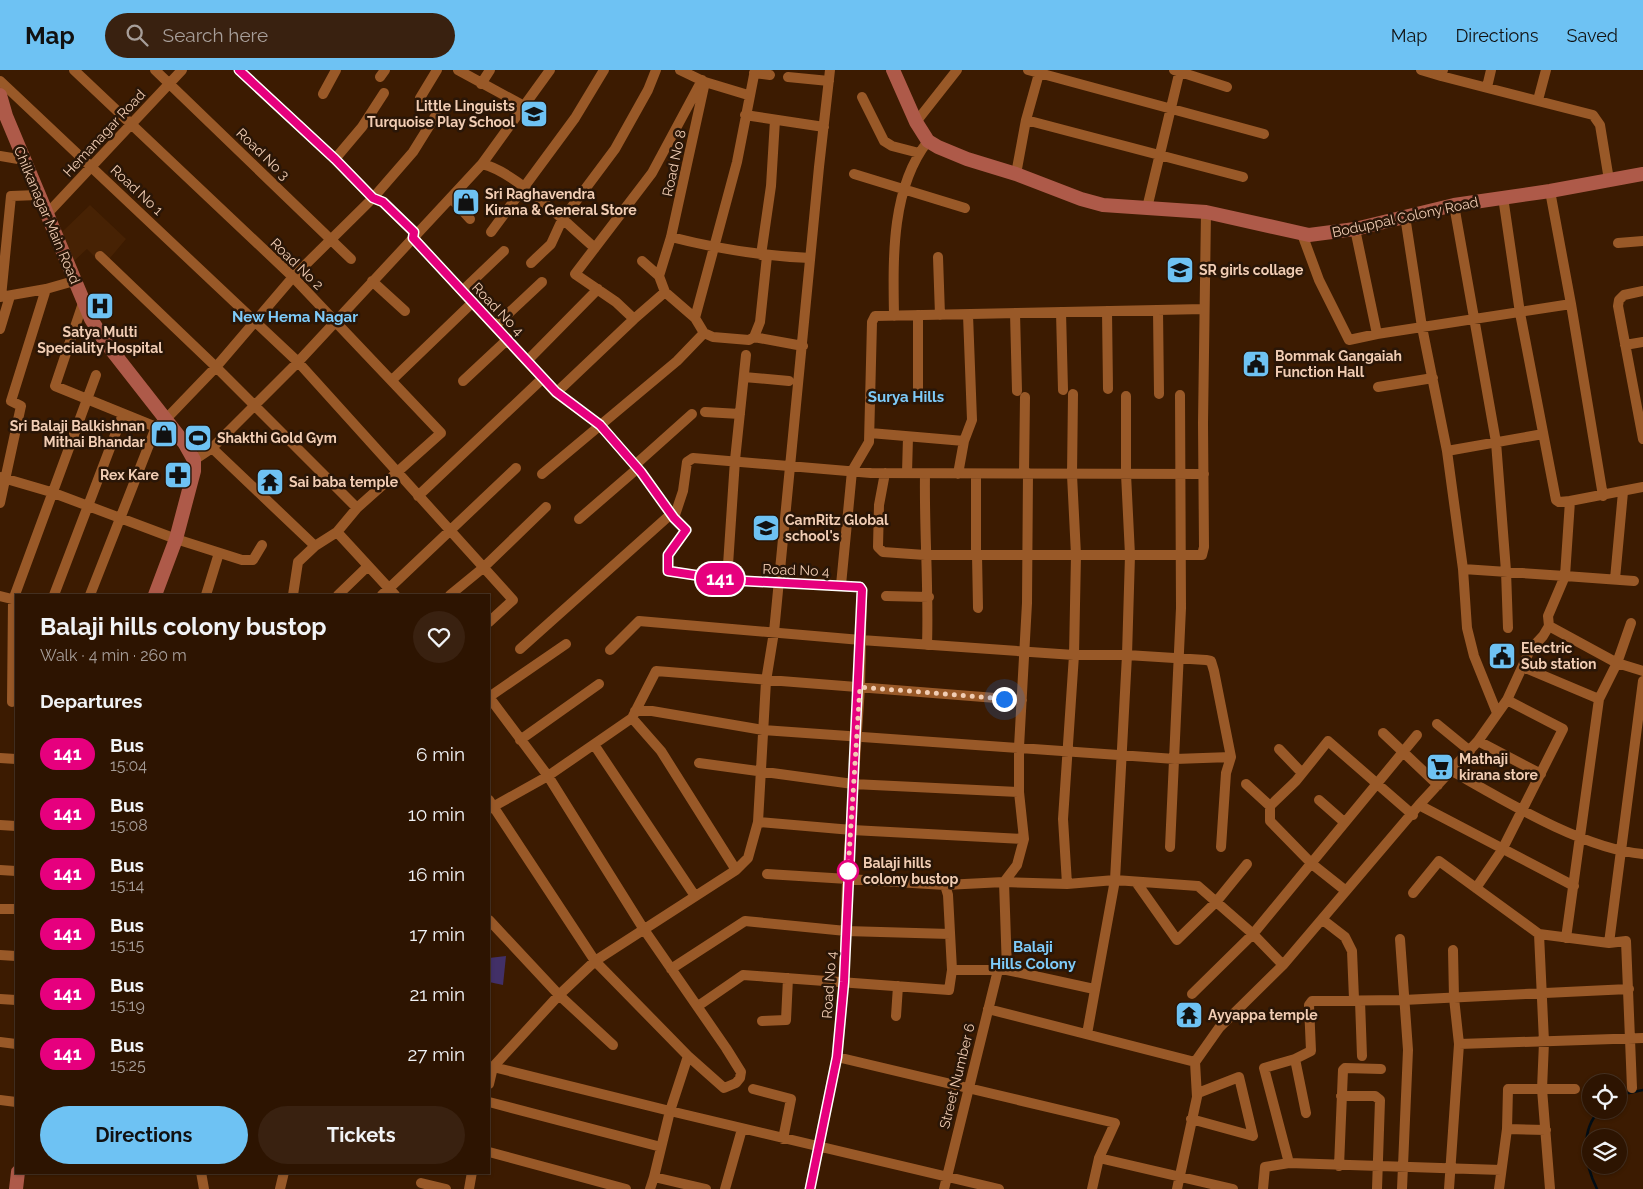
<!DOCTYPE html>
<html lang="en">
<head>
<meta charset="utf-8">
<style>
  body { margin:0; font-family:Raleway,sans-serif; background:#392110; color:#f1f3f6; height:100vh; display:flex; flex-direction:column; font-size:19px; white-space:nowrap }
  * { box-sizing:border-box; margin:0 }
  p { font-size:16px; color:#a79e99 }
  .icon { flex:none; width:28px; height:28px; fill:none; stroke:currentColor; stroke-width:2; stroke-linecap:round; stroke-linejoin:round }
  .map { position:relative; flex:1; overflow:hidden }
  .side { position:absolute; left:15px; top:524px; width:475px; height:580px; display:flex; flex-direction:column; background:#2d1401; border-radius:0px; box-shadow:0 1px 4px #0004,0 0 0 1px #483323 }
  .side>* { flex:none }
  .badge { padding:0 10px; border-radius:16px; font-size:18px; line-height:32px }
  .tools { position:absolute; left:1582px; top:1004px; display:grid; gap:10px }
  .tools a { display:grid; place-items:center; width:45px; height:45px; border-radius:50%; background:#2d1401; box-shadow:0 1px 4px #0004,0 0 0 1px #483323; font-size:25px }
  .you { position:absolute; width:25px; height:25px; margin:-12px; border:4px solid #fff; border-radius:50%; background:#1a73e8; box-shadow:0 0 0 8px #1a73e833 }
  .map>.badge { position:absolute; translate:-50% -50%; box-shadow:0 0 0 2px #fff }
  h2 { padding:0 25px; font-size:19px; line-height:45px }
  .round { display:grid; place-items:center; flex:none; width:52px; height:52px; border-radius:26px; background:#392110 }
  .overview { display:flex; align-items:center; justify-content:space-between; height:85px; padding:0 25px }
  h1 { font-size:24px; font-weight:700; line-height:38px }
  .cta { display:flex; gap:10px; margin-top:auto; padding:10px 25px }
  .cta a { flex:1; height:58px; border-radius:30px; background:#6ec2f3; color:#111; font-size:20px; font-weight:700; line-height:58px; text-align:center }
  .cta a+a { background:#392110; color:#f1f3f6 }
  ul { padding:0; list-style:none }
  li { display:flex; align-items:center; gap:15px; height:60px; padding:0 25px }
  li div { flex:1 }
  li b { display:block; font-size:19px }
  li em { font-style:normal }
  li .badge { min-width:55px; font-weight:700; text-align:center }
  header { display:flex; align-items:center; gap:30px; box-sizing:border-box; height:70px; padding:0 25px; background:#6ec2f3; color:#111 }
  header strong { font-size:24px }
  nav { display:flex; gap:28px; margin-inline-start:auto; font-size:18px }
  .search { width:350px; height:45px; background:#392110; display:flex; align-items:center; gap:12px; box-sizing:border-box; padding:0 18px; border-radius:28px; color:#a79e99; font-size:19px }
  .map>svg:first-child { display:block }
  .built { fill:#472204 }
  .green { fill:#423067 }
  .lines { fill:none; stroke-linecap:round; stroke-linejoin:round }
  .stream { stroke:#020d15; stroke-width:2.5 }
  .street { stroke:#995928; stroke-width:10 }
  .secondary { stroke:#ae5a49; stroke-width:14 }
  .line-casing { stroke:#fff; stroke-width:11 }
  .line { stroke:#e6007e; stroke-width:8 }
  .walk { stroke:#f1cdb4; stroke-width:5; stroke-dasharray:0 9 }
  .stop-dot { fill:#fff; stroke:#e6007e; stroke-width:2.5 }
  .labels { text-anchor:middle; stroke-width:5; stroke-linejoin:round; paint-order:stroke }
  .poi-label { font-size:14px; font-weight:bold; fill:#f1cdb4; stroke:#2a1607; text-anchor:start }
  .street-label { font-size:14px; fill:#f1cdb4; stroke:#2a1607 }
  .stop-label { font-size:14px; font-weight:bold; fill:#f1cdb4; stroke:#2a1607; text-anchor:start }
  .neighbourhood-label { font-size:15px; font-weight:bold; fill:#7ecbf9; stroke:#2a1607 }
</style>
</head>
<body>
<header>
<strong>Map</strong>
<div class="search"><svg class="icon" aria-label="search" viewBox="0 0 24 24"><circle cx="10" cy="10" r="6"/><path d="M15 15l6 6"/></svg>Search here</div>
<nav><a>Map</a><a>Directions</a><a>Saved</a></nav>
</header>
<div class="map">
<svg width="1643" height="1119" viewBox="0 0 1643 1119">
  <rect width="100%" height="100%" fill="#3c1b01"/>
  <path class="built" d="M529,34L545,44L539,54L523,44Z
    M90,135L126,169L105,194L100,192L87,179L74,191L62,162Z"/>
  <path class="green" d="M506,886L503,915L489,912V888Z"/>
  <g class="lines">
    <path class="stream" d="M1619,1022L1629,1023L1643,1020
      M1597,1119C1585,1095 1579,1061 1600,1040"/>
    <path class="street" d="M74,0L293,207L441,363L357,438L337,462L315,476L298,492L293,525
      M155,0L351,189
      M239,0L335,89L373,128L383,132L414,162L413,168L556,323L600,355L641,402L674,448L686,460L668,485V501L727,510L860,517L862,520L860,617L847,811L844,913L837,987L810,1119
      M458,0L524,36
      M1028,0L1264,64
      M1174,0L1227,17
      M1421,0L1441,6
      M1443,0L1441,6L1593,45L1600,55L1609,110
      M754,3L770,5
      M380,7L385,0
      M788,7L829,11
      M0,11L298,292L212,378L194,390
      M705,12L748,25
      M481,14L490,0
      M1487,17L1491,0
      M323,24L336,0
      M862,27L884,71L892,76L919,83
      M420,28L437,0
      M1538,30L1546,0
      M745,45L824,57
      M1026,50L1243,107
      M916,52L957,0
      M0,86L24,90
      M335,89L362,57L384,23
      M482,94C515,101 568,155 595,178
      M854,104L965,138
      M1016,104L1026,50L1040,0
      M1550,121L1571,234L1603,426
      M1503,127L1520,243L1556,430L1559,432L1570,431
      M451,128L470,149
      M1454,135L1496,372L1506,501L1508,558
      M1147,138L1180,0
      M46,145L182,0
      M1405,146L1422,257L1447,381L1463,499L1467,558L1474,586L1497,643
      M1355,159L1377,264L1571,234
      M491,162L575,48L604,0
      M1302,164L1319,210L1349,270L1377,264
      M671,167C718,179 763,186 810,188
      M1618,173L1643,171
      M761,185L771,116L775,50
      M100,186L216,297L357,438
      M938,187L940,245
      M642,191L659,206L665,222L695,248L704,263L713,267L749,270L754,267L803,276
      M531,193L551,174L562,150L615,79L648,20L656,0
      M659,206L671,167L705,12L680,0
      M372,211L405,241
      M462,221L504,181
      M1643,221L1624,225L1619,230L1618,236L1643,369
      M665,222L634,249L616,232L575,204L652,103L702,10
      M0,227L46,219L74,211
      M1,227L11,126L38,125
      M83,233L55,316L156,357L167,348L216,297L293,207L373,128L413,82L436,45
      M1158,240L1159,324
      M1107,241L1108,319
      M1061,242L1063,320
      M1015,243L1017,321
      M894,246C893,188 891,118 928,71
      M695,248L737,92L755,0
      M495,256L542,212
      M0,259L10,226
      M754,267L760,252L767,186
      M1625,275L1643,272
      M528,290L598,219
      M744,307L789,311
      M392,310L473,232
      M463,311L508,269
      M1378,317L1433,308
      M918,320V245
      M556,323L634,249
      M705,342L740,344
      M870,363L964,371
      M212,378L315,476
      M1447,381L1543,364
      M635,395L692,344
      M885,403L879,435L878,477L883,482L925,485H1202L1204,477L1203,353L1206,142
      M907,403L908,367
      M1024,403L1025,327
      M542,404L677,291L704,263
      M925,404C924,461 929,518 927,575
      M958,404L964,371L972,350L968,245
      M0,407L51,422L176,469L242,490H253L262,475
      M418,426L543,308
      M0,433L21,336L11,331L46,219
      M674,448L683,421L687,392L693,388L871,403L1204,404
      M579,449L638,398
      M337,462L395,525
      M976,484V404
      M977,484L978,538
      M1615,509L1623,422
      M727,510L735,390L746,285
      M1634,511L1565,506L1570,431L1643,417
      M841,515L852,401L869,372L872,252L875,246L1204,239
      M54,525L123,344
      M90,525L156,357
      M206,525L219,483
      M338,525L368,496
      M382,525L516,398
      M450,525L483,498L546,437
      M0,526L16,530
      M886,526L929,527
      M489,552L513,530L298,292L482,94L550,0
      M1549,556L1617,593L1643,601
      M520,579L671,444
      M610,580L639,551L861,570L1074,585H1127L1206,590L1211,591L1214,601L1231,687
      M1523,597L1599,629
      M489,627L548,706L643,858L726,978L741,1002L740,1008L736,1013L724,1018L688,986L595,891L489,730
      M489,627L566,574
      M12,632L13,530L96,305
      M635,641H652L763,660L1175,689L1231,687L1226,703L1221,777
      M632,648L661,681L736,800
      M1437,654L1470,681
      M1383,663L1438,715
      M520,670L599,614
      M1478,671L1541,704
      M595,676L695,826
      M1279,679L1302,703
      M0,688L16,689
      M699,693L853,714L1019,722
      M1452,701C1505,731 1583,779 1643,784
      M1246,714L1270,736
      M1319,730L1344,752
      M1419,735L1574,816
      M489,739L548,706L632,648L656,601L1022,630
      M758,752L766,611L774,562L819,97L830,0
      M0,755L16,756
      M1170,777L1181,538L1180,325
      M0,800L16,801
      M767,804L945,815L1004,812L1067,814L1115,810L1198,816L1253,864L1283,895
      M1136,812L1177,870L1216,832L1247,794
      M1067,814L1063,749L1074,585L1076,485L1072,405L1073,324
      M1476,818L1502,780L1563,659L1507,630
      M1346,821L1312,794L1270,751V736L1296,711L1328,671L1413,745
      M1413,823L1439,791L1539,864
      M0,839H16
      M489,850L559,925L613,975
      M1323,850L1345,867L1352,881L1354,929
      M1566,868L1599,629L1617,593L1631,553
      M1400,869L1408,980L1402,1119
      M1609,873L1643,611
      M0,885L16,886
      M671,899L745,851L846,861L950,864
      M952,900H1007L1094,919
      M1007,900L1004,812L1017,795L1024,769L1019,722V677L1027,533L1028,403
      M1192,924L1253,864L1417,665
      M0,929L16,930
      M1360,931L1362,986
      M698,936L743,905L949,920L952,900L948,825L945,815
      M988,939L1195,992
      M896,946L898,916
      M762,951L786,950L788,908
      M1087,964L1115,810L1127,585L1130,485L1126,404V326
      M0,972L16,974
      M1459,974L1643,968
      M688,986L670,1041L999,1119
      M837,987L1115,1053L1099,1088L1092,1119
      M1295,989L1306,1043
      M1195,992L1219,958L1283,895L1419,735L1478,671L1507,630L1530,580L1543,566L1549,556L1548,546L1565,506L1463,499
      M489,996L670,1041L654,1107
      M489,1014L493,997L559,925L595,891L736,800L748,788L758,752L852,760L1024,769
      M753,1019L791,1029L783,1069
      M1341,1026H1375L1380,1030L1377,1119
      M0,1030L16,1032
      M489,1032L661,1077
      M1191,1049L1253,1066L1239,1007L1198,1023
      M1507,1059L1546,1060
      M489,1082L626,1119
      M1099,1088L1233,1119
      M1289,1093L1264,998L1295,989L1311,981L1309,935L1312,931L1403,930L1629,919
      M1339,1096L1343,1000L1345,998L1381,999
      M201,1102L204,1119
      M421,1113L446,1119
      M280,1119L284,1102
      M469,1119L472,1102
      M650,1119L654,1107L706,1119
      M725,1119L742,1059
      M944,1119L998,900
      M1177,1119L1197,1027L1195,992
      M1263,1119L1265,1097L1289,1093L1501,1100
      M1449,1119L1459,974L1454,928L1453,880
      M1499,1119L1507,1059L1508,1019H1575
      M1550,1119L1542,1019L1544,972L1539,864L1609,873L1626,871L1632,1018"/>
    <path class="secondary" d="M893,0L916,52L928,71L938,77L967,89L1016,104L1081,129L1103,135L1206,142L1309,165L1355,159L1454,135L1550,121L1643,104
      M0,25L6,46L91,249L106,273L185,374L194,390V401L176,469L155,525
      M16,1119L18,1102"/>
  </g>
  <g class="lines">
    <g class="line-casing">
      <path id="line" d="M239,0L335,89L373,128L383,132L414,162L413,168L556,322L600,355L641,402L674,448L686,460L668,485V501L727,510L860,517L862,520L844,912L837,987L810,1119"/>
    </g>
    <use href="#line" class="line"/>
    <path class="walk" d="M848,801L860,617L1004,629"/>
  </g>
  <defs>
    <g id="school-square" transform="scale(1.4375)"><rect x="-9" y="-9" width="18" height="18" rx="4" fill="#6ec2f3" stroke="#2a1607"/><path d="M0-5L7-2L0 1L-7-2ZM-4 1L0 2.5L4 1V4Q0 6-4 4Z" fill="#111"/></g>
    <g id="shop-square" transform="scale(1.4375)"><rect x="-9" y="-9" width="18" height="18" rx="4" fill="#6ec2f3" stroke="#2a1607"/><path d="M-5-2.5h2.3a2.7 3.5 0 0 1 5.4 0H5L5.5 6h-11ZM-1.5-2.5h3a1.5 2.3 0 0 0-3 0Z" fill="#111"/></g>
    <g id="university-square" transform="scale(1.4375)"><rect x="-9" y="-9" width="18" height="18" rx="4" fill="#6ec2f3" stroke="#2a1607"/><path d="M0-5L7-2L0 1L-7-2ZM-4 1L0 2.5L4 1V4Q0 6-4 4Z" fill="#111"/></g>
    <g id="hospital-square" transform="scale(1.4375)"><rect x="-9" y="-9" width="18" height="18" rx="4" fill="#6ec2f3" stroke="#2a1607"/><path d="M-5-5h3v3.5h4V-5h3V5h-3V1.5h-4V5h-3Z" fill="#111"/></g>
    <g id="civic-square" transform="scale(1.4375)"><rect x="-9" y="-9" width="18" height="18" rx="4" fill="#6ec2f3" stroke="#2a1607"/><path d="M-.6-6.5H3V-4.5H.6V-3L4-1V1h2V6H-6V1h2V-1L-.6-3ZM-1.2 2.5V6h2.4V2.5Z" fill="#111"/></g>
    <g id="stadium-square" transform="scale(1.4375)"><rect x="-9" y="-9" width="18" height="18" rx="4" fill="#6ec2f3" stroke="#2a1607"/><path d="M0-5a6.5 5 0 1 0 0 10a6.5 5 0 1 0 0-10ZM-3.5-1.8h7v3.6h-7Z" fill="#111"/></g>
    <g id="pharmacy-square" transform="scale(1.4375)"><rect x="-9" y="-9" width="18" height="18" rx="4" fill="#6ec2f3" stroke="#2a1607"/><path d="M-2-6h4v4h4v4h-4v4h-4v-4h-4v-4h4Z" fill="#111"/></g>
    <g id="temple-square" transform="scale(1.4375)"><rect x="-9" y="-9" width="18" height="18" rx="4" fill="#6ec2f3" stroke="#2a1607"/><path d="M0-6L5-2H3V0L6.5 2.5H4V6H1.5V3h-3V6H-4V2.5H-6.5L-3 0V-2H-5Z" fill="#111"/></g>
    <g id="supermarket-square" transform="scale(1.4375)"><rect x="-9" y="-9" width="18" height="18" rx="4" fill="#6ec2f3" stroke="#2a1607"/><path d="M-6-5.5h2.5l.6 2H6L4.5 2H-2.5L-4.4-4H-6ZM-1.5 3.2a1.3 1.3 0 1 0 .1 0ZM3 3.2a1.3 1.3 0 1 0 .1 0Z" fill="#111"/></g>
  </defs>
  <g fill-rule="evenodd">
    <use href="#school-square" x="534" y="44"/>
    <use href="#shop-square" x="466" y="132"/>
    <use href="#university-square" x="1180" y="200"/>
    <use href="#hospital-square" x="100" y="236"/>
    <use href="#civic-square" x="1256" y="294"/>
    <use href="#shop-square" x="164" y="364"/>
    <use href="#stadium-square" x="198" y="368"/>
    <use href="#pharmacy-square" x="178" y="405"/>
    <use href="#temple-square" x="270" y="412"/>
    <use href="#school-square" x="766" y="458"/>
    <use href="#civic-square" x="1502" y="586"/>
    <use href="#supermarket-square" x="1440" y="697"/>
    <use href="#temple-square" x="1189" y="945"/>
  </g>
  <circle class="stop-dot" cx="848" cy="801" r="10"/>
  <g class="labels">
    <g class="poi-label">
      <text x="515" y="41" text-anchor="end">Little Linguists<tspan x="515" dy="16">Turquoise Play School</tspan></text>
      <text x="485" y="129">Sri Raghavendra<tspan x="485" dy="16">Kirana &amp; General Store</tspan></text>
      <text x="1199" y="205">SR girls collage</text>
      <text x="100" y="267" text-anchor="middle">Satya Multi<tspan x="100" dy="16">Speciality Hospital</tspan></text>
      <text x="1275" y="291">Bommak Gangaiah<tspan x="1275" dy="16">Function Hall</tspan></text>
      <text x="145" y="361" text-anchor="end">Sri Balaji Balkishnan<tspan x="145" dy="16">Mithai Bhandar</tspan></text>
      <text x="217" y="373">Shakthi Gold Gym</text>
      <text x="159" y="410" text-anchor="end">Rex Kare</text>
      <text x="289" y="417">Sai baba temple</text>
      <text x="785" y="455">CamRitz Global<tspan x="785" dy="16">school's</tspan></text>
      <text x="1521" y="583">Electric<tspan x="1521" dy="16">Sub station</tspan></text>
      <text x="1459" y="694">Mathaji<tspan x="1459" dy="16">kirana store</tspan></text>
      <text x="1208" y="950">Ayyappa temple</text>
    </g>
    <g class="street-label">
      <text transform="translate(104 63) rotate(-47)" y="5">Hemanagar Road</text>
      <text transform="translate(263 84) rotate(44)" y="5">Road No 3</text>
      <text transform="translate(674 93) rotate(-78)" y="5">Road No 8</text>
      <text transform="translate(137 120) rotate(43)" y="5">Road No 1</text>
      <text transform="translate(47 145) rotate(67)" y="5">Chilkanagar Main Road</text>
      <text transform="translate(1405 147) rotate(-12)" y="5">Boduppal Colony Road</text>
      <text transform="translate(297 194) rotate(44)" y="5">Road No 2</text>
      <text transform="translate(498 239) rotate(46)" y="5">Road No 4</text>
      <text transform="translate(796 500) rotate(2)" y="5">Road No 4</text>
      <text transform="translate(829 915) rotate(-86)" y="5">Road No 4</text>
      <text transform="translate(957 1006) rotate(-76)" y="5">Street Number 6</text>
    </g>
    <g class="stop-label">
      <text x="863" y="798">Balaji hills<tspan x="863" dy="16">colony bustop</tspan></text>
    </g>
    <g class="neighbourhood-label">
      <text x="295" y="252">New Hema Nagar</text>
      <text x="906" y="332">Surya Hills</text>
      <text x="1033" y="882">Balaji<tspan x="1033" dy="17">Hills Colony</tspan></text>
    </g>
  </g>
</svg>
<div class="tools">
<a><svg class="icon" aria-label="locate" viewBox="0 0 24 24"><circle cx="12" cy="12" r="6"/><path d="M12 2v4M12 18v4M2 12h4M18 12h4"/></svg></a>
<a><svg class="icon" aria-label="layers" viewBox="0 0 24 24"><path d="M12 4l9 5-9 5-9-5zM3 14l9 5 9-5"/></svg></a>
</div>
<div class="you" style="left:1004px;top:629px"></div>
<b class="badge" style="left:720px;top:509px;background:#e6007e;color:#fff">141</b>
<section class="side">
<div class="overview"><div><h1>Balaji hills colony bustop</h1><p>Walk · 4 min · 260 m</p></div><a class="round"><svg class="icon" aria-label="heart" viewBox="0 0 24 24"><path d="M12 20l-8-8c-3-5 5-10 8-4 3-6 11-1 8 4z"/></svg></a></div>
<h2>Departures</h2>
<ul>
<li><span class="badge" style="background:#e6007e;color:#fff">141</span><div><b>Bus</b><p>15:04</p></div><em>6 min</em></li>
<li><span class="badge" style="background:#e6007e;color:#fff">141</span><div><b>Bus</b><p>15:08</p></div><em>10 min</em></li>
<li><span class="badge" style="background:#e6007e;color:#fff">141</span><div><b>Bus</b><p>15:14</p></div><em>16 min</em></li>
<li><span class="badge" style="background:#e6007e;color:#fff">141</span><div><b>Bus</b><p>15:15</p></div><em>17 min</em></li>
<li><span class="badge" style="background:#e6007e;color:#fff">141</span><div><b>Bus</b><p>15:19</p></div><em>21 min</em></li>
<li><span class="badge" style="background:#e6007e;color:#fff">141</span><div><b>Bus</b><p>15:25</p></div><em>27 min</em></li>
</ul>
<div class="cta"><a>Directions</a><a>Tickets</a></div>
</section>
</div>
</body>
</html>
